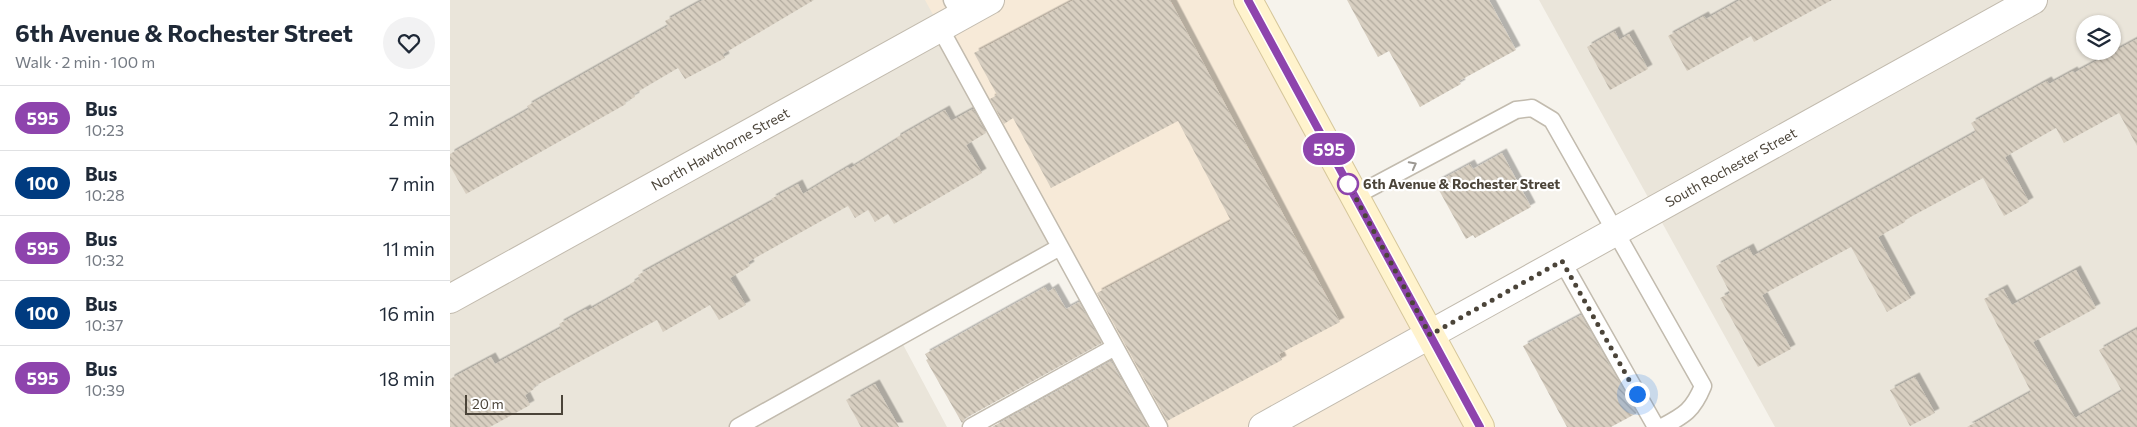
<!DOCTYPE html>
<html lang="en">
<head>
<meta charset="utf-8">
<style>
  body { margin:0; font-family:Commissioner,sans-serif; background:#f2f2f3; color:#1f2937; height:100vh; display:flex; flex-direction:column; font-size:19px; white-space:nowrap }
  * { box-sizing:border-box; margin:0 }
  p { font-size:16px; color:#747a83 }
  .icon { flex:none; width:28px; height:28px; fill:none; stroke:currentColor; stroke-width:2; stroke-linecap:round; stroke-linejoin:round }
  .map { position:relative; flex:1; overflow:hidden }
  .drawer { display:flex; flex-direction:column; background:#fff; width:450px }
  .drawer>* { flex:none }
  .badge { padding:0 10px; border-radius:16px; font-size:18px; line-height:32px }
  .tools { position:absolute; left:1626px; top:15px; display:grid; gap:10px }
  .tools a { display:grid; place-items:center; width:45px; height:45px; border-radius:50%; background:#fff; box-shadow:0 1px 4px #0004; font-size:25px }
  .scale { position:absolute; left:15px; bottom:12px; width:98px; box-sizing:border-box; padding-left:5px; border:2px solid #4b4439; border-top:0; font-size:14px; line-height:18px; white-space:nowrap; color:#4b4439; -webkit-text-stroke:4px #fff; paint-order:stroke }
  .you { position:absolute; width:25px; height:25px; margin:-12px; border:4px solid #fff; border-radius:50%; background:#1a73e8; box-shadow:0 0 0 8px #1a73e833 }
  .map>.badge { position:absolute; translate:-50% -50%; box-shadow:0 0 0 2px #fff }
  .round { display:grid; place-items:center; flex:none; width:52px; height:52px; border-radius:26px; background:#f2f2f3 }
  .overview { display:flex; align-items:center; justify-content:space-between; height:85px; padding:0 15px }
  h1 { font-size:24px; font-weight:700; line-height:38px }
  ul { padding:0; list-style:none }
  li { display:flex; align-items:center; gap:15px; height:65px; padding:0 15px; border-top:1px solid #e0e1e3 }
  li div { flex:1 }
  li b { display:block; font-size:19px }
  li em { font-style:normal }
  li .badge { min-width:55px; font-weight:700; text-align:center }
  main { display:flex; flex:1; min-height:0 }
  .map>svg:first-child { display:block }
  .residential { fill:#eae5da; fill-rule:evenodd }
  .commercial { fill:#f7ead8 }
  .building { fill:url(#building-back-hatch); filter:url(#shadow) }
  .lines { fill:none; stroke-linecap:round; stroke-linejoin:round }
  .service-casing { stroke:#c2bbae; stroke-width:19 }
  .minor-casing { stroke:#c2bbae; stroke-width:30 }
  .secondary-casing { stroke:#d6c79b; stroke-width:30 }
  .service { stroke:#fff; stroke-width:16 }
  .minor { stroke:#fff; stroke-width:28 }
  .secondary { stroke:#fff3cd; stroke-width:28 }
  .oneway { stroke:#9c9892 }
  .line-casing { stroke:#fff; stroke-width:11 }
  .line { stroke:#8e44ad; stroke-width:8 }
  .walk { stroke:#4b4439; stroke-width:5; stroke-dasharray:0 9 }
  .stop-dot { fill:#fff; stroke:#8e44ad; stroke-width:2.5 }
  .labels { text-anchor:middle; stroke-width:4.5; stroke-linejoin:round; paint-order:stroke }
  .street-label { font-size:14px; fill:#4b4439; stroke:#fff }
  .stop-label { font-size:14px; font-weight:bold; fill:#4b4439; stroke:#fff; text-anchor:start }
</style>
</head>
<body>
<main>
<section class="drawer">
<div class="overview"><div><h1>6th Avenue &amp; Rochester Street</h1><p>Walk · 2 min · 100 m</p></div><a class="round"><svg class="icon" aria-label="heart" viewBox="0 0 24 24"><path d="M12 20l-8-8c-3-5 5-10 8-4 3-6 11-1 8 4z"/></svg></a></div>
<ul>
<li><span class="badge" style="background:#8e44ad;color:#fff">595</span><div><b>Bus</b><p>10:23</p></div><em>2 min</em></li>
<li><span class="badge" style="background:#003b80;color:#fff">100</span><div><b>Bus</b><p>10:28</p></div><em>7 min</em></li>
<li><span class="badge" style="background:#8e44ad;color:#fff">595</span><div><b>Bus</b><p>10:32</p></div><em>11 min</em></li>
<li><span class="badge" style="background:#003b80;color:#fff">100</span><div><b>Bus</b><p>10:37</p></div><em>16 min</em></li>
<li><span class="badge" style="background:#8e44ad;color:#fff">595</span><div><b>Bus</b><p>10:39</p></div><em>18 min</em></li>
</ul>
</section>
<div class="map">
<svg width="1687" height="427" viewBox="0 0 1687 427">
  <defs>
    <pattern id="building-back-hatch" width="6" height="6" patternUnits="userSpaceOnUse" patternTransform="scale(1.25)"><rect width="6" height="6" fill="#d8cfc1"/><path d="M-1 5l2 2M0 0l6 6M5-1l2 2" fill="none" stroke="#b1aa9e"/></pattern>
    <filter id="shadow"><feDropShadow dx="4.5" dy="-4.5" stdDeviation="0" flood-color="#0004"/></filter>
  </defs>
  <rect width="100%" height="100%" fill="#f6f3ec"/>
  <path class="residential" d="M0,0H476L610,247L449,337L497,427H0Z
    M1089,0H1687V427H1325ZM1635,24H1662V51H1635Z"/>
  <path class="commercial" d="M475,0H798L1030,427H709Z"/>
  <path class="building" d="M253,0H364L273,54L275,58L235,79L228,68L184,94L185,97L175,102L176,104L16,194L0,166V154L79,109L77,106L218,26L215,21Z
    M624,0H720L890,322L829,354L832,360L717,421L647,293L781,221L728,121L601,188L563,118L554,124L540,99L547,95L524,53Z
    M897,0H1039L1066,50L1009,81L1011,84L970,107L939,51L928,57Z
    M1290,0H1382L1304,42L1301,36L1237,71L1218,36L1254,16L1256,19Z
    M1165,31L1169,40L1179,34L1198,69L1160,90L1137,47Z
    M1687,39V146L1669,113L1614,143L1606,128L1555,157L1579,202L1554,216L1533,178L1455,220V222L1428,237L1461,298L1437,312L1401,247L1312,295L1341,349L1308,367L1270,298L1280,293L1266,266L1299,248L1303,256L1526,132L1521,123L1597,81L1599,84L1623,71L1624,73Z
    M523,109L536,133L516,145L532,173L444,224L438,214L425,222L418,210L405,218L398,206L298,262L300,266L280,278L296,305L269,320L260,305L213,332L207,320L83,387L84,389L75,395L80,405L40,427H0V379L41,357L45,364L111,328L109,324L136,309L137,311L181,286L180,284L190,278L188,275L323,201L321,199L348,184L353,194L398,167L399,169L446,140V138L495,110L501,121Z
    M1052,153L1081,207L1025,238L1023,235L1016,239L985,183L1020,164L1023,169Z
    M1626,270L1646,308L1583,342L1625,418L1672,391L1649,350L1687,329V427H1517L1581,392L1534,299L1553,289L1562,305Z
    M595,287L598,292L604,288L616,309L629,302L652,343L516,418L512,423L476,360L478,359L475,354Z
    M1131,315L1187,413L1161,427H1117L1073,346Z
    M661,361L698,427H542Z
    M1465,377L1485,413L1460,426L1440,390Z
    M425,384L449,427H411L396,400Z"/>
  <g class="lines">
    <g class="service-casing">
      <path id="service" d="M502,0L511,16
        M490,28L709,427
        M905,196L1066,110L1082,108L1102,120L1253,386C1243,410 1235,415 1212,427
        M1112,261L1206,427
        M288,427L610,247
        M521,427L665,347"/>
    </g>
    <g class="minor-casing">
      <g id="minor">
        <path id="s1" d="M0,299L540,0"/>
        <path id="s2" d="M813,427L1583,0"/>
      </g>
    </g>
    <g class="secondary-casing">
      <path id="secondary" d="M798,0L1030,427"/>
    </g>
    <use href="#service" class="service"/>
    <use href="#minor" class="minor"/>
    <use href="#secondary" class="secondary"/>
  </g>
  <defs><path id="oneway-chevron" d="M-2-3.5L2.5 0L-2 3.5" fill="none" stroke-width="1.6" stroke-linecap="round" stroke-linejoin="round" transform="scale(1.25)"/></defs>
  <use class="oneway" href="#oneway-chevron" transform="translate(963 165) rotate(-28)"/>
  <g class="lines">
    <g class="line-casing">
      <path id="line" d="M798,0L1030,427"/>
    </g>
    <use href="#line" class="line"/>
    <path class="walk" d="M898,184L896,180L980,335L1112,261L1187,394"/>
  </g>
  <circle class="stop-dot" cx="898" cy="184" r="10"/>
  <g class="labels">
    <g class="street-label">
      <text dy="5" stroke="none"><textPath href="#s1" startOffset="309">North Hawthorne Street</textPath></text>
      <text dy="5" stroke="none"><textPath href="#s2" startOffset="535">South Rochester Street</textPath></text>
    </g>
    <g class="stop-label">
      <text x="913" y="189">6th Avenue &amp; Rochester Street</text>
    </g>
  </g>
</svg>
<div class="tools">
<a><svg class="icon" aria-label="layers" viewBox="0 0 24 24"><path d="M12 4l9 5-9 5-9-5zM3 14l9 5 9-5"/></svg></a>
</div>
<div class="scale">20 m</div>
<div class="you" style="left:1187px;top:394px"></div>
<b class="badge" style="left:879px;top:149px;background:#8e44ad;color:#fff">595</b>
</div>
</main>
</body>
</html>
